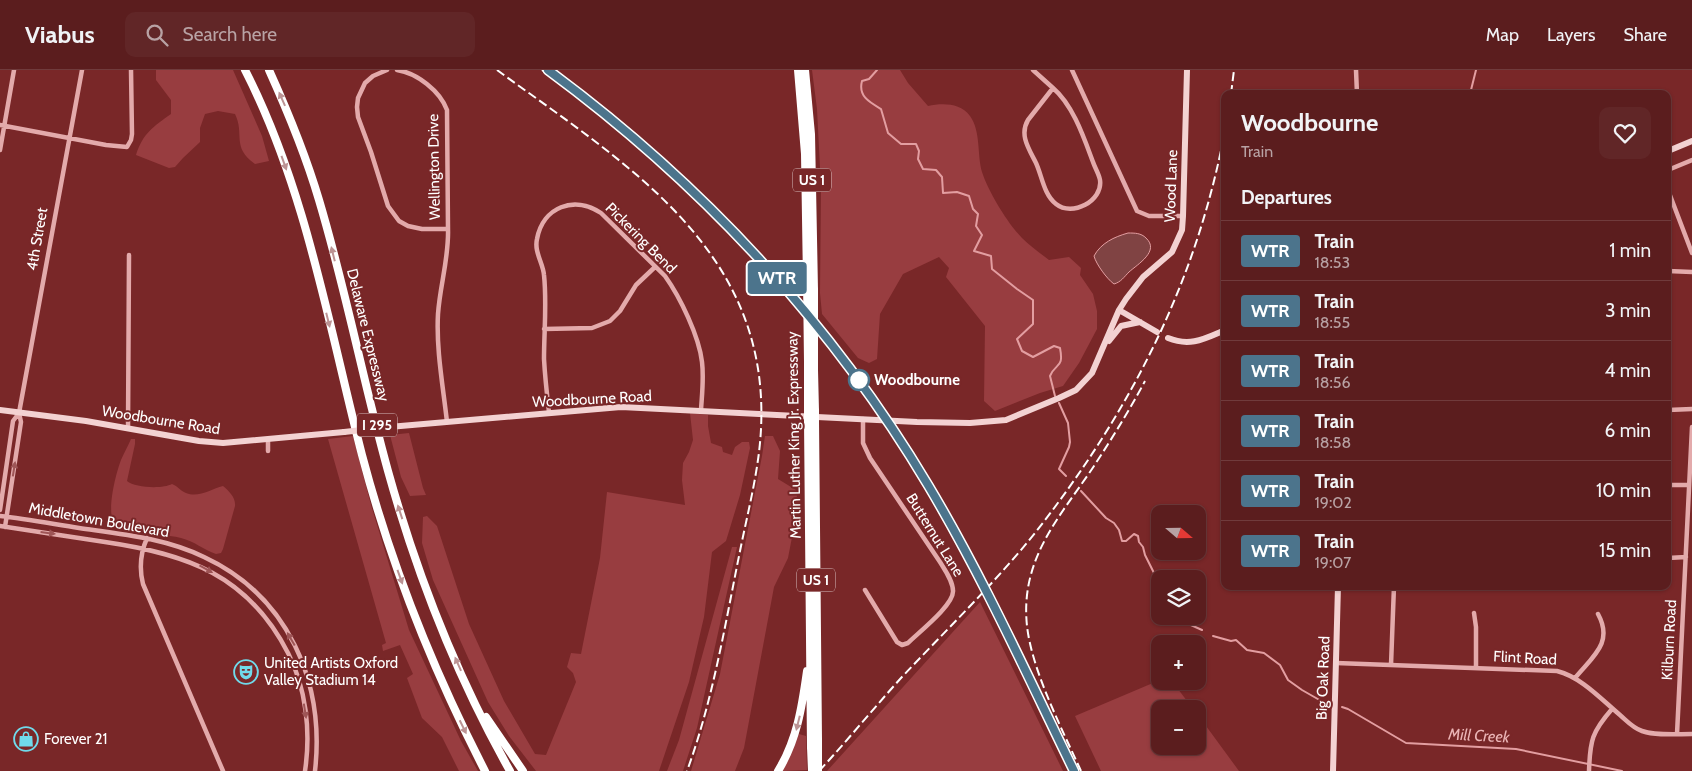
<!DOCTYPE html>
<html lang="en">
<head>
<meta charset="utf-8">
<style>
  body { margin:0; font-family:Cabin,sans-serif; background:#612627; color:#f1f3f6; height:100vh; display:flex; flex-direction:column; font-size:19px; white-space:nowrap }
  * { box-sizing:border-box; margin:0 }
  p { font-size:16px; color:#b8a2a4 }
  .icon { flex:none; width:28px; height:28px; fill:none; stroke:currentColor; stroke-width:2; stroke-linecap:round; stroke-linejoin:round }
  .map { position:relative; flex:1; overflow:hidden }
  .side { position:absolute; left:1221px; top:20px; width:450px; height:500px; display:flex; flex-direction:column; background:#5b1d1e; border-radius:10px; box-shadow:0 1px 4px #0004,0 0 0 1px #703b3c }
  .side>* { flex:none }
  .badge { padding:0 10px; border-radius:4px; font-size:18px; line-height:32px }
  .needle { width:32px; rotate:110deg }
  .controls { position:absolute; left:1151px; top:435px; display:grid; gap:10px }
  .controls a { display:grid; place-items:center; width:55px; height:55px; border-radius:10px; background:#5b1d1e; box-shadow:0 1px 4px #0004,0 0 0 1px #703b3c; font-size:25px }
  .map>.badge { position:absolute; translate:-50% -50%; box-shadow:0 0 0 2px #fff }
  h2 { padding:0 20px; font-size:19px; line-height:45px }
  .round { display:grid; place-items:center; flex:none; width:52px; height:52px; border-radius:10px; background:#612627 }
  .head { display:flex; align-items:center; justify-content:space-between; height:85px; padding:0 20px }
  h1 { font-size:24px; font-weight:700; line-height:38px }
  ul { padding:0; list-style:none }
  li { display:flex; align-items:center; gap:15px; height:60px; padding:0 20px; border-top:1px solid #703b3c }
  li div { flex:1 }
  li b { display:block; font-size:19px }
  li em { font-style:normal }
  li .badge { min-width:55px; font-weight:700; text-align:center }
  header { display:flex; align-items:center; gap:30px; box-sizing:border-box; height:70px; padding:0 25px; background:#5b1d1e; border-bottom:1px solid #703b3c }
  header strong { font-size:24px }
  nav { display:flex; gap:28px; margin-inline-start:auto; font-size:18px }
  .search { width:350px; height:45px; background:#612627; display:flex; align-items:center; gap:12px; box-sizing:border-box; padding:0 18px; border-radius:10px; color:#b8a2a4; font-size:19px }
  .map>svg:first-child { display:block }
  .green { fill:#983d40 }
  .water { fill:#804343; stroke:#e39ea1 }
  .lines { fill:none; stroke-linecap:round; stroke-linejoin:round }
  .stream { stroke:#e39ea1; stroke-width:2 }
  .street { stroke:#e3aaab; stroke-width:4.5 }
  .secondary { stroke:#f3d2d2; stroke-width:6 }
  .highway { stroke:#fff; stroke-width:8 }
  .rail { stroke:#fff; stroke-width:2; stroke-dasharray:9 4; stroke-linecap:butt }
  .secondary-bridge { stroke:#f3d2d2; stroke-width:6 }
  .highway-bridge { stroke:#fff; stroke-width:8 }
  .oneway { fill:#bc9394 }
  .oneway2 { fill:#9e5556 }
  .line-casing { stroke:#fff; stroke-width:11 }
  .line { stroke:#4c748c; stroke-width:8 }
  .stop-dot { fill:#fff; stroke:#4c748c; stroke-width:2.5 }
  .labels { text-anchor:middle; stroke-width:4; stroke-linejoin:round; paint-order:stroke }
  .shield { fill:#792728; stroke:#d7bebe; stroke-width:1 }
  .shield-label { font-size:14px; font-weight:bold; fill:#fff }
  .street-label { font-size:15px; fill:#fff; stroke:#792728 }
  .stop-label { font-size:15px; font-weight:bold; fill:#fff; stroke:#792728; text-anchor:start }
  .poi-label { font-size:15px; fill:#fff; stroke:#792728; text-anchor:start }
  .water-label { font-size:16px; font-style:italic; fill:#ebb5b6; stroke:#792728 }
</style>
</head>
<body>
<header>
<strong>Viabus</strong>
<div class="search"><svg class="icon" aria-label="search" viewBox="0 0 24 24"><circle cx="10" cy="10" r="6"/><path d="M15 15l6 6"/></svg>Search here</div>
<nav><a>Map</a><a>Layers</a><a>Share</a></nav>
</header>
<div class="map">
<svg width="1692" height="701" viewBox="0 0 1692 701">
  <rect width="100%" height="100%" fill="#792728"/>
  <path class="green" d="M156,0H233L262,66L269,91L255,94C231,77 245,64 235,44L218,41L205,44L200,58V72L183,88L175,97L169,98L136,85C143,63 153,57 171,44V30L156,10Z
    M812,0H900L908,13L928,36C943,33 960,33 970,46C981,61 977,85 982,102C988,121 1008,154 1022,168C1030,176 1040,183 1049,190L1069,187L1081,198L1080,205L1093,224L1097,241V259L1079,293L1063,316L1040,323L995,341L984,331L985,256L946,207L949,198L939,187L903,204L880,244L877,289L869,293L858,288L822,244L820,223L821,117L817,39Z
    M690,343L708,345V356L711,373L722,377L723,382L732,385L735,377L742,372H749L750,378L740,425L726,471L712,482L704,547L689,612L659,701H536L509,666L488,632L433,510L422,473L423,447L427,446L437,456L469,554L504,631L535,684L546,685L576,612L573,603L567,597L571,583L581,584L600,488L607,422L685,435L682,410L683,393L689,382L693,370Z
    M409,363L423,418L426,425L410,426L401,407L390,365Z
    M353,366L371,435L409,560L461,671L478,701H459L442,667L422,648L407,608L413,604L400,575L383,581L382,575L386,573L328,369Z
    M765,366H773L780,381L778,409L796,420L798,436L788,488L774,517L744,678L735,701H691L720,604L762,386Z
    M131,369H135V374L127,411C135,418 163,419 172,414C178,416 180,421 186,423C199,428 211,419 223,416C229,421 236,428 235,436L223,479L221,483L216,484C204,480 194,471 181,468C174,466 166,466 158,464C152,462 146,460 140,459C132,459 124,461 117,457C104,448 116,403 121,390C124,383 128,376 131,369Z
    M732,477H737L697,658L683,701H667L679,670Z
    M980,532L1063,701H827Z
    M1160,610V611H1172L1193,639H1160V676H1198V645L1239,701H1101L1075,646Z
    M799,664L806,666L807,700L782,701Z"/>
  <path class="water" d="M1128,163C1135,163 1141,163 1146,168C1160,181 1138,194 1129,202C1124,207 1121,212 1114,214C1107,209 1096,194 1094,186C1101,173 1114,167 1128,163Z"/>
  <g class="lines">
    <path class="stream" d="M877,0L869,9L862,11C858,26 869,32 881,39L888,63L901,74H916L919,81L918,89L923,99L936,100L942,107L943,123L957,122L969,126L973,139L978,144L976,156L982,165L974,181L991,186L992,199L1017,219L1033,230V254L1017,269L1022,281L1033,287L1054,276L1060,278C1064,299 1056,292 1050,306L1055,326
      M1470,24L1476,0
      M1059,333L1068,353L1070,372L1069,377L1059,399L1066,406
      M1081,421L1106,448L1114,453L1119,460L1122,471H1126L1134,464L1138,466L1139,472L1143,477L1145,485L1160,515
      M1178,546L1182,551L1202,560
      M1213,566L1231,571L1236,570L1247,580L1264,583L1280,595L1288,610L1302,620L1330,636
      M1342,637L1348,639L1406,673L1516,679L1622,701"/>
    <path class="street" d="M387,0L373,6L365,13L358,28L357,37L358,47L371,82L388,136L399,151L408,156L422,159H448L447,40C440,21 417,3 397,0
      M1033,0L1053,18
      M1072,0L1137,141L1149,146H1183
      M1356,0L1357,24
      M1053,18C1073,35 1084,68 1093,92C1095,98 1099,104 1100,110C1103,131 1072,147 1056,134C1044,125 1042,106 1036,93C1029,79 1019,65 1028,50Z
      M0,55L106,75L127,77L131,70L132,64L131,0
      M0,80L14,0
      M1668,100L1692,90
      M1668,120L1692,183
      M1668,201L1692,202
      M544,259L592,258L610,251L620,241L636,215L655,197
      M1668,340L1692,339
      M549,342C547,325 545,307 544,289C544,262 547,233 544,205C543,193 534,182 537,169C543,137 574,125 601,143L665,206C680,227 699,266 702,292C704,308 702,324 701,340
      M863,349V373L870,388L940,492C945,500 953,511 953,521C954,535 918,563 908,573L902,575L897,572L865,520
      M447,352C443,316 436,279 438,244C440,215 449,188 448,159
      M128,358L129,185
      M268,369V381
      M1668,415H1689
      M0,440L13,351L19,343
      M0,446C26,449 53,454 79,458C121,464 165,468 204,487C288,526 325,612 315,701
      M0,456C35,461 70,467 105,472C187,484 248,505 288,583C306,618 311,661 305,701
      M5,457L21,352L19,343L82,0
      M147,468C140,484 139,498 143,514L223,701
      M1668,488L1686,487
      M1474,543L1476,557V597
      M1336,593L1557,601C1581,607 1601,629 1620,645C1627,651 1633,658 1642,661C1657,666 1676,664 1692,664
      M1391,595L1394,516
      M1575,608C1592,587 1614,573 1598,544
      M1677,664L1692,357
      M1589,701C1590,670 1592,662 1612,639"/>
    <path class="secondary" d="M1668,81L1692,71
      M1119,240L1157,262
      M1168,268C1190,277 1204,269 1225,260
      M1109,271L1121,256L1140,252
      M0,340L86,351L199,371L223,373L344,362
      M389,357L621,337L917,352L970,353L1006,350L1059,328L1076,320L1092,303L1119,240L1126,229L1143,207L1172,182L1182,160L1183,146L1187,0
      M1333,701L1338,516"/>
    <path class="highway" d="M245,0C306,119 329,257 362,385C391,495 433,600 485,701
      M269,0C288,42 306,86 319,130C346,220 363,311 388,401C417,505 457,607 510,701
      M798,0L805,84L807,211
      M805,0L811,64L814,220
      M808,292V341
      M814,300L815,341
      M808,350L811,677
      M815,350L818,670
      M486,647L523,701
      M778,701C797,670 802,637 807,601"/>
    <path class="rail" d="M497,0C624,93 770,178 761,359C759,400 748,441 740,481C725,555 713,630 687,701
      M542,0C580,29 618,57 654,89C773,193 871,319 949,457C993,535 1030,620 1070,701
      M1231,24L1234,0
      M819,701C847,671 873,639 901,608C946,560 994,514 1035,463C1130,342 1197,212 1225,60
      M1081,701C1062,659 1032,601 1027,556C1020,490 1058,449 1092,399C1111,370 1129,341 1145,311"/>
    <path class="secondary-bridge" d="M344,362L389,357"/>
    <path class="highway-bridge" d="M807,211L808,292
      M814,220V300
      M808,341V350
      M815,341V350
      M818,670V701
      M811,677L812,701"/>
  </g>
  <defs><path id="oneway-solid" d="M-6-.8H1V-3.2L6.5 0L1 3.2V.8H-6Z" transform="scale(1.25)"/></defs>
  <g class="oneway">
    <use href="#oneway-solid" transform="translate(282 29) rotate(-114)"/>
    <use href="#oneway-solid" transform="translate(284 93) rotate(70)"/>
    <use href="#oneway-solid" transform="translate(333 184) rotate(-104)"/>
    <use href="#oneway-solid" transform="translate(328 250) rotate(76)"/>
    <use href="#oneway-solid" transform="translate(400 442) rotate(-108)"/>
    <use href="#oneway-solid" transform="translate(400 507) rotate(70)"/>
    <use href="#oneway-solid" transform="translate(458 594) rotate(-114)"/>
    <use href="#oneway-solid" transform="translate(798 653) rotate(104)"/>
    <use href="#oneway-solid" transform="translate(463 657) rotate(64)"/>
  </g>
  <g class="oneway2">
    <use href="#oneway-solid" transform="translate(14 399) rotate(-81)"/>
    <use href="#oneway-solid" transform="translate(48 463) rotate(7)"/>
    <use href="#oneway-solid" transform="translate(206 499) rotate(29)"/>
    <use href="#oneway-solid" transform="translate(291 569) rotate(-120)"/>
    <use href="#oneway-solid" transform="translate(305 641) rotate(81)"/>
  </g>
  <g class="lines">
    <g class="line-casing">
      <path id="line" d="M548,0C700,112 831,252 928,415C983,507 1027,605 1074,701"/>
    </g>
    <use href="#line" class="line"/>
  </g>
  <defs>
    <g id="theatre-ring" transform="scale(1.25)"><circle r="9.5" fill="#792728" stroke="#70daeb" stroke-width="1.5"/><path d="M-5-5.5Q0-4 5-5.5V0Q5 5 0 6Q-5 5-5 0ZM-3.3-2.5H-1v1.5H-3.3ZM1-2.5H3.3v1.5H1ZM-2.8 1Q0 5.5 2.8 1Z" fill="#70daeb"/></g>
    <g id="shop-ring" transform="scale(1.25)"><circle r="9.5" fill="#792728" stroke="#70daeb" stroke-width="1.5"/><path d="M-5-2.5h2.3a2.7 3.5 0 0 1 5.4 0H5L5.5 6h-11ZM-1.5-2.5h3a1.5 2.3 0 0 0-3 0Z" fill="#70daeb"/></g>
  </defs>
  <g fill-rule="evenodd">
    <use href="#theatre-ring" x="246" y="602"/>
    <use href="#shop-ring" x="26" y="669"/>
  </g>
  <circle class="stop-dot" cx="859" cy="310" r="10"/>
  <g class="labels">
    <g class="shield">
      <rect x="793" y="98.5" width="38" height="23" rx="4"/>
      <rect x="357" y="343.5" width="40" height="23" rx="4"/>
      <rect x="797" y="498.5" width="38" height="23" rx="4"/>
    </g>
    <g class="shield-label">
      <text x="812" y="115">US 1</text>
      <text x="377" y="360">I 295</text>
      <text x="816" y="515">US 1</text>
    </g>
    <g class="street-label">
      <text transform="translate(434 97) rotate(-91)" y="5">Wellington Drive</text>
      <text transform="translate(1171 116) rotate(-88)" y="5">Wood Lane</text>
      <text transform="translate(641 168) rotate(45)" y="5">Pickering Bend</text>
      <text transform="translate(37 169) rotate(-80)" y="5">4th Street</text>
      <text transform="translate(368 265) rotate(76)" y="5">Delaware Expressway</text>
      <text transform="translate(592 329) rotate(-3)" y="5">Woodbourne Road</text>
      <text transform="translate(161 350) rotate(9)" y="5">Woodbourne Road</text>
      <text transform="translate(794 365) rotate(-91)" y="5">Martin Luther King Jr. Expressway</text>
      <text transform="translate(99 450) rotate(10)" y="5">Middletown Boulevard</text>
      <text transform="translate(935 465) rotate(58)" y="5">Butternut Lane</text>
      <text transform="translate(1669 570) rotate(-87)" y="5">Kilburn Road</text>
      <text transform="translate(1525 588) rotate(3)" y="5">Flint Road</text>
      <text transform="translate(1323 608) rotate(-88)" y="5">Big Oak Road</text>
    </g>
    <g class="stop-label">
      <text x="874" y="315">Woodbourne</text>
    </g>
    <g class="poi-label">
      <text x="264" y="598">United Artists Oxford<tspan x="264" dy="17">Valley Stadium 14</tspan></text>
      <text x="44" y="674">Forever 21</text>
    </g>
    <g class="water-label">
      <text transform="translate(1479 665) rotate(3)" y="6">Mill Creek</text>
    </g>
  </g>
</svg>
<div class="controls">
<a><svg class="needle" viewBox="-14 -14 28 28"><path d="M0-13l5 13h-10z" fill="#e53935"/><path d="M0 13l5-13h-10z" fill="#b8a2a4"/></svg></a>
<a><svg class="icon" aria-label="layers" viewBox="0 0 24 24"><path d="M12 4l9 5-9 5-9-5zM3 14l9 5 9-5"/></svg></a>
<a>+</a>
<a>−</a>
</div>
<b class="badge" style="left:777px;top:208px;background:#4c748c;color:#fff">WTR</b>
<section class="side">
<div class="head"><div><h1>Woodbourne</h1><p>Train</p></div><a class="round"><svg class="icon" aria-label="heart" viewBox="0 0 24 24"><path d="M12 20l-8-8c-3-5 5-10 8-4 3-6 11-1 8 4z"/></svg></a></div>
<h2>Departures</h2>
<ul>
<li><span class="badge" style="background:#4c748c;color:#fff">WTR</span><div><b>Train</b><p>18:53</p></div><em>1 min</em></li>
<li><span class="badge" style="background:#4c748c;color:#fff">WTR</span><div><b>Train</b><p>18:55</p></div><em>3 min</em></li>
<li><span class="badge" style="background:#4c748c;color:#fff">WTR</span><div><b>Train</b><p>18:56</p></div><em>4 min</em></li>
<li><span class="badge" style="background:#4c748c;color:#fff">WTR</span><div><b>Train</b><p>18:58</p></div><em>6 min</em></li>
<li><span class="badge" style="background:#4c748c;color:#fff">WTR</span><div><b>Train</b><p>19:02</p></div><em>10 min</em></li>
<li><span class="badge" style="background:#4c748c;color:#fff">WTR</span><div><b>Train</b><p>19:07</p></div><em>15 min</em></li>
</ul>
</section>
</div>
</body>
</html>
